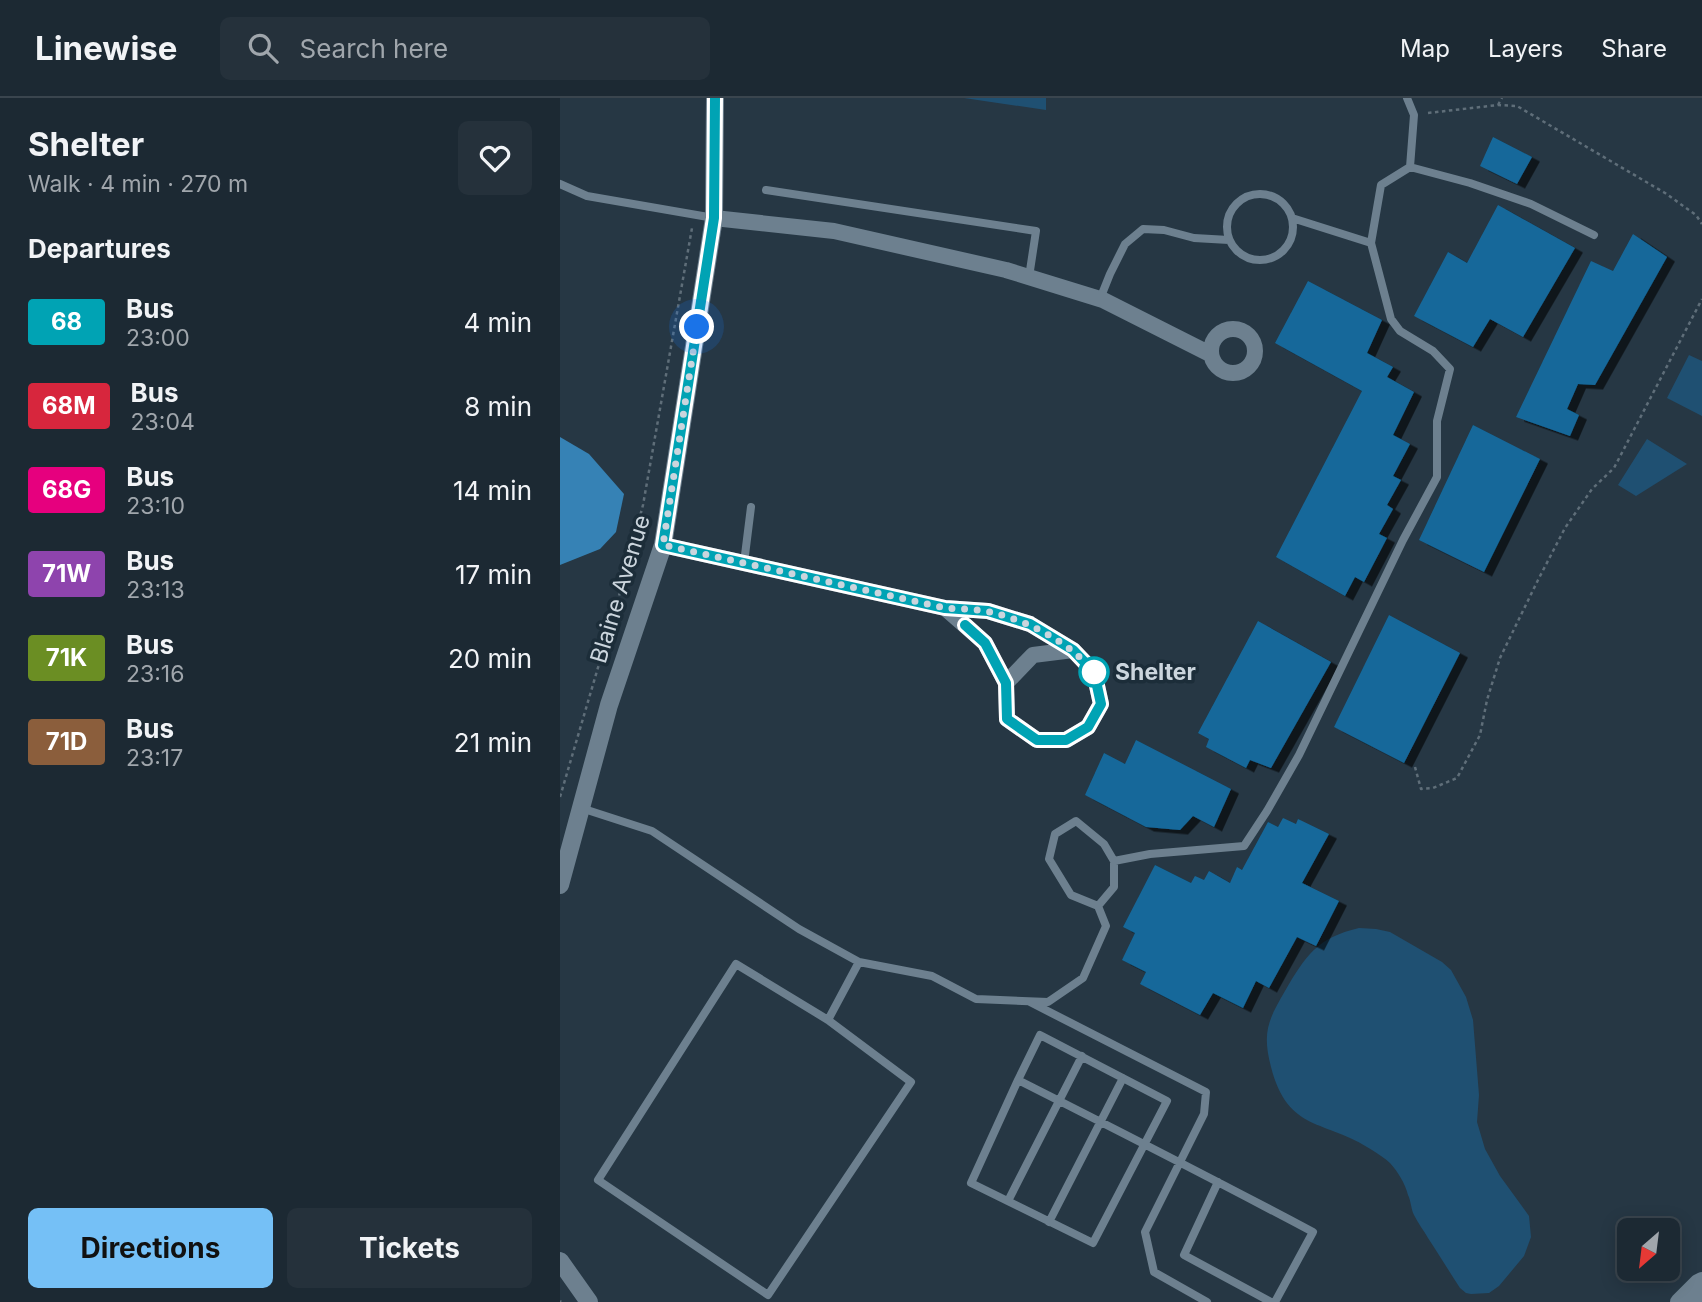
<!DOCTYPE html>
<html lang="en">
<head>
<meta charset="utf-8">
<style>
  body { margin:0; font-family:Inter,sans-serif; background:#25313b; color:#f1f3f6; height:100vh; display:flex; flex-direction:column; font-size:26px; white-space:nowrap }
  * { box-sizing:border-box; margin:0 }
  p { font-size:23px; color:#a0a6ac }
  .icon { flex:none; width:38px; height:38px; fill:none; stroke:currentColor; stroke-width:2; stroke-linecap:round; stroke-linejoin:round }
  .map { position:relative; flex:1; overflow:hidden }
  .sheet { display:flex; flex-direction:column; background:#1c2933; width:560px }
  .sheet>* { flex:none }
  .badge { padding:0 14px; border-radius:5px; font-size:24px; line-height:46px }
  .needle { width:46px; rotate:208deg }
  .buttons { position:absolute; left:1057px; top:1120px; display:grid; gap:14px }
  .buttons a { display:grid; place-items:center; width:63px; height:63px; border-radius:10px; background:#1c2933; box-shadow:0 4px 18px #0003,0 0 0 2px #3a454e; font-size:35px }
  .you { position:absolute; width:35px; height:35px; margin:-18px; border:5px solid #fff; border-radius:50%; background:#1a73e8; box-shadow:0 0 0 10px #1a73e833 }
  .map>.badge { position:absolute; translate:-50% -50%; box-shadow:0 0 0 4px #fff }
  h2 { padding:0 28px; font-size:26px; line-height:63px }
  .round { display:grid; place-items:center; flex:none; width:74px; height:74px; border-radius:10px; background:#25313b }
  .overview { display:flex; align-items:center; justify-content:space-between; height:119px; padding:0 28px }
  h1 { font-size:33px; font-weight:700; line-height:52px }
  .action { display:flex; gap:14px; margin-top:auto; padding:14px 28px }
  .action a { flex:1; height:80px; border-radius:10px; background:#75c0f6; color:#111; font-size:28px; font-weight:700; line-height:80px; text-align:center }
  .action a+a { background:#25313b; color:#f1f3f6 }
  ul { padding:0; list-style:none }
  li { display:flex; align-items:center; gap:21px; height:84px; padding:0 28px }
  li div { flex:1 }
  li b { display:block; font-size:26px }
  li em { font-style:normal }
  li .badge { min-width:77px; font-weight:700; text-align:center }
  header { display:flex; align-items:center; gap:42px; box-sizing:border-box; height:98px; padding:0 35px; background:#1c2933; border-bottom:2px solid #3a454e }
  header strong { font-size:33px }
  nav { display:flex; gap:38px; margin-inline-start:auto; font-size:24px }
  .search { width:490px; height:63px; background:#25313b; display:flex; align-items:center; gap:18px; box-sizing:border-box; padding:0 24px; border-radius:10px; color:#a0a6ac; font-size:26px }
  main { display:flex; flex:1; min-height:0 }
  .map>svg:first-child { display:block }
  .green { fill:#1f5072 }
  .water { fill:#3682b5 }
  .building { fill:#15689a; filter:url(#shadow) }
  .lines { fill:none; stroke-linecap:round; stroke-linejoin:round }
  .path { stroke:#5f6e79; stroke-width:2.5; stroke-dasharray:3.5 3.5; stroke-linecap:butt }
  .lane { stroke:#6d808f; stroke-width:8 }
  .street { stroke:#6d808f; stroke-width:16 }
  .secondary { stroke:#6d808f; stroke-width:18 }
  .line-casing { stroke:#fff; stroke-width:16 }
  .line { stroke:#00a3b4; stroke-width:10 }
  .walk { stroke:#cbd5dd; stroke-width:7; stroke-dasharray:0 12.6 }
  .stop-dot { fill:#fff; stroke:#00a3b4; stroke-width:3.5 }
  .labels { text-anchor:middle; stroke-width:7; stroke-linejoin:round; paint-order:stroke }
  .street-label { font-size:23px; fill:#cbd5dd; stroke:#1c2d39 }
  .stop-label { font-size:23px; font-weight:bold; fill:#cbd5dd; stroke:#1c2d39; text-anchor:start }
</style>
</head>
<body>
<header>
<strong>Linewise</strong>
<div class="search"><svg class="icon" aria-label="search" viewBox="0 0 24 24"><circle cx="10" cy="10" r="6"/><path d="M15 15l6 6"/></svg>Search here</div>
<nav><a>Map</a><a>Layers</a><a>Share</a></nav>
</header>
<main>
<section class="sheet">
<div class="overview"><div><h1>Shelter</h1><p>Walk · 4 min · 270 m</p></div><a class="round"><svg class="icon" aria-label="heart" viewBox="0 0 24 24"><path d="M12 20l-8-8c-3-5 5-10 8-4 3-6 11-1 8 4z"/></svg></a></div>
<h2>Departures</h2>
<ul>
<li><span class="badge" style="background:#00a3b4;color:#fff">68</span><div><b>Bus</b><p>23:00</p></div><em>4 min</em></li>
<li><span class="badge" style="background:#d7263d;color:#fff">68M</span><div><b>Bus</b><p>23:04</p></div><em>8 min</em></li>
<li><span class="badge" style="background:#e6007e;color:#fff">68G</span><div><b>Bus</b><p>23:10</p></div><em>14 min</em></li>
<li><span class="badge" style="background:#8e44ad;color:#fff">71W</span><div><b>Bus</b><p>23:13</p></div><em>17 min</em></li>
<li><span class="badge" style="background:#6b8e23;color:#fff">71K</span><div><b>Bus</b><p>23:16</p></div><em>20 min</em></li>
<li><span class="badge" style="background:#8b5e3c;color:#fff">71D</span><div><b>Bus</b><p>23:17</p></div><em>21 min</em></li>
</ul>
<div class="action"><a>Directions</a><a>Tickets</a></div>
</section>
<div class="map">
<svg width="1142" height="1204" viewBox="0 0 1142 1204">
  <defs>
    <filter id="shadow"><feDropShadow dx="8" dy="4.5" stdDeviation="0" flood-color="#0009"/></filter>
  </defs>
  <rect width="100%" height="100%" fill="#263744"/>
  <path class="green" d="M404,0H486V12Z
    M1129,257L1142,263V318L1107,300Z
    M1087,341L1127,366L1076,398L1058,387Z
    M799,830L816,831L830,834L882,864L891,872L906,899L913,922L919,997L917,1024L925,1051L940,1078L969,1118L971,1139L964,1158L939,1188L929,1195L911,1196L906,1195L900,1190C889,1173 879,1157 868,1140C864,1133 858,1125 854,1117C851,1111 851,1103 848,1097C845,1085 838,1074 830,1065C825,1060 818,1056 812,1052C765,1021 728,1035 711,969C702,935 708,922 725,893C746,857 757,840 799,830Z"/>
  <path class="water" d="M0,339L29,356L64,396L56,434L40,451L0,467Z"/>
  <path class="building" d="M933,39L972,59L957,86L920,68Z
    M938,107L1015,150L963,239L930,221L913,249L854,218L888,154L907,165Z
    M1073,136L1107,159L1035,287L1018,286L1007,311L1019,317L1010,338L956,319L1031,163L1053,173Z
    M748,183L822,222L807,255L833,269L827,279L854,294L833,337L850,346L833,378L841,382L827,407L833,411L819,436L827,440L804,484L795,479L785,498L716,459L802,293L715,245Z
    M913,327L980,361L924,474L859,442Z
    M829,517L900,555L844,665L774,629Z
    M698,523L771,564L711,670L690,662L686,670L646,649L649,641L638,635Z
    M576,642L671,691L654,729L633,718L620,732L586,729L525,697L544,655L565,666Z
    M723,720L736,726L738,721L769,736L742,785L779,803L756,848L737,839L709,890L696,883L683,910L653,895L640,917L580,886L586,874L562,862L575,835L563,829L595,767L631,785L635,778L644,782L649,773L670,785L677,769L682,772L708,724L718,729Z"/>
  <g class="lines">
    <path class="path" d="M938,7L942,0
      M868,15L938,7L957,8L1105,95L1136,117L1142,126
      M855,669L861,691L873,690L897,680L920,637L927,602L940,560L978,482L1005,430L1032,391L1054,370L1142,201
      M0,699L59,498L83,407L132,130
      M0,1203L1,1204"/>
    <path class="lane" d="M850,69L910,85L971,106L1034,137
      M0,86L27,98L154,120
      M206,92L476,133L469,179
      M667 129a33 33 0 1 1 66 0a33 33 0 1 1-66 0Z
      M732,120L811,145
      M540,201L550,176L565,146L583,131L604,132L634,140L669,142
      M184,465L191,409
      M21,710L92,733L239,831L299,864L372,878L416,901L488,904L523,880L546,828L538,808L511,797L489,761L495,736L516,723L544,746L554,763V789L538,808
      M554,763L590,756L684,748L707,713L739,657L843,442L877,379V323L890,271L873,253L840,233L831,221L811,145L821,87L850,69L854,17L847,0
      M470,904L646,994L644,1016L585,1134L594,1174L647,1204
      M268,922L351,984L208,1197L38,1082L176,866L268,922L299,864
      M458,982L480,937L607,1003L533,1145L411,1085L458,982C557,1032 655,1082 753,1134L715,1204
      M658,1084L624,1157L711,1204
      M448,1103L522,958
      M489,1124L563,980"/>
    <path class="street" d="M154,120L274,133L446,172L543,202L650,256
      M651 253a22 22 0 1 1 44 0a22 22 0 1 1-44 0Z
      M103,447L385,510L428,513L470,526L513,552L534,574L541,606L528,629L506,642H477L447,621L446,585L425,545L385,510
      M446,585L473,557L513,552"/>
    <path class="secondary" d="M0,787L49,607L103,447L154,120L155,0
      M0,1163L29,1204
      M1119,1204L1138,1185L1142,1183
      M1138,1204L1142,1199"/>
  </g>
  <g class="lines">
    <g class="line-casing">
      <path id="line" d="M155,0L154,120L103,447L385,510L428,513L470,526L513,552L534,574L541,606L528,629L506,642H477L447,621L446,585L425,545L405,527"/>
    </g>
    <use href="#line" class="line"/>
    <path class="walk" d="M137,229L103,447L385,510C400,511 416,511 430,514C469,523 509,544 534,574"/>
  </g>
  <circle class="stop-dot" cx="534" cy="574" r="14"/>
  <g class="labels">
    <g class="street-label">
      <text transform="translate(60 491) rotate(-73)" y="8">Blaine Avenue</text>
    </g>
    <g class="stop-label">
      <text x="555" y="582">Shelter</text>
    </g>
  </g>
</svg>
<div class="buttons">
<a><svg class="needle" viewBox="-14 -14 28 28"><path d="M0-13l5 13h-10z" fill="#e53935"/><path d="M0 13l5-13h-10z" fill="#a0a6ac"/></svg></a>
</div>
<div class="you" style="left:137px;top:229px"></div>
</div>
</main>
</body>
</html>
